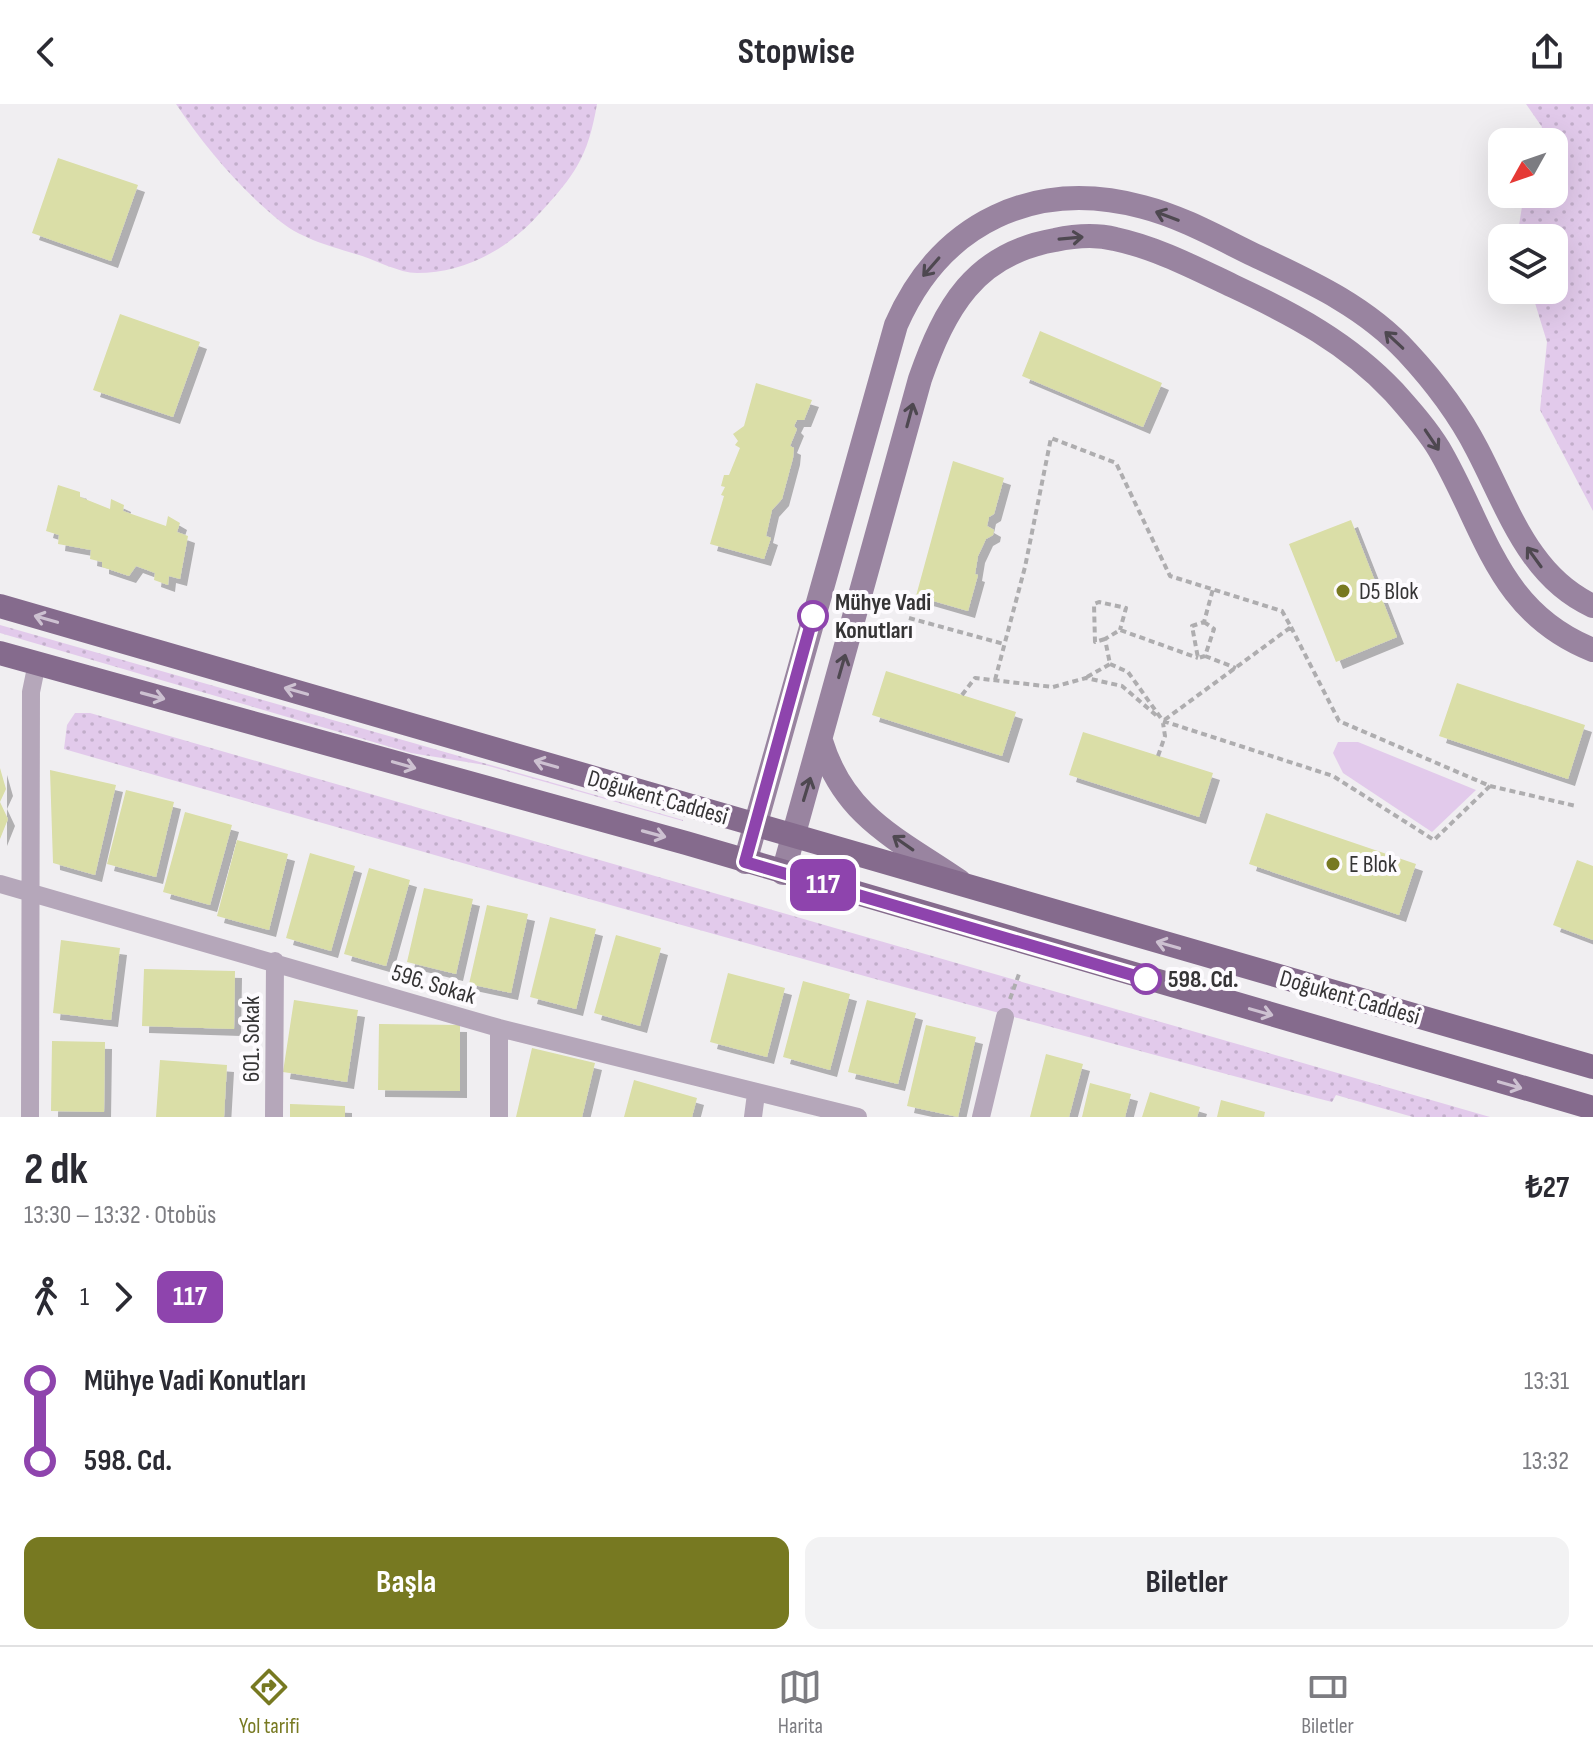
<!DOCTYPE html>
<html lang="tr">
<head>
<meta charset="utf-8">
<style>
  body { margin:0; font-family:"Sofia Sans Condensed",sans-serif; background:#f2f2f3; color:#2b2b33; height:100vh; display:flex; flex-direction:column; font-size:30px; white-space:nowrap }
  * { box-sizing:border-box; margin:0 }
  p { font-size:26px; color:#7c7c81 }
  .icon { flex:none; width:44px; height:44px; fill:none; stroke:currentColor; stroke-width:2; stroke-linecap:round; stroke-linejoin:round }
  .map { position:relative; height:1013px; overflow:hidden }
  .details { display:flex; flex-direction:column; background:#fff; flex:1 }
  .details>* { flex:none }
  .badge { padding:0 16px; border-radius:12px; font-size:28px; line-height:52px }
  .needle { width:52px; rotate:230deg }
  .controls { position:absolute; left:1488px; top:24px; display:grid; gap:16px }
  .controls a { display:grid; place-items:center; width:80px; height:80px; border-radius:16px; background:#fff; box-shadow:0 8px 32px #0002; font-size:40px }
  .map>.badge { position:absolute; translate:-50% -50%; box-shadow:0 0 0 4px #fff }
  .legs { display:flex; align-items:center; gap:12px; height:88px; padding:0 24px; font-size:26px }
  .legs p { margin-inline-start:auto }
  .overview { display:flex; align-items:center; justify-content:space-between; height:136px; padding:0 24px }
  h1 { font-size:44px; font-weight:700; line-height:60px }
  .cta { display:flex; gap:16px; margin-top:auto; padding:16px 24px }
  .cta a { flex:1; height:92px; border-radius:16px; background:#777921; color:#fff; font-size:32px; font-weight:700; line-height:92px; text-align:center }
  .cta a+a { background:#f2f2f3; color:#2b2b33 }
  ul { padding:0 24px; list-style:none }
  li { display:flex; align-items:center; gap:28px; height:80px; font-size:30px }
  li i { display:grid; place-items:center; width:12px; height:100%; margin:0 10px; background:currentColor }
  li i::after { content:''; width:20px; height:20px; margin:-10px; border:6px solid; border-radius:50%; background:#fff }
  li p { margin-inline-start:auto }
  li:first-child i { background:linear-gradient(#0000 50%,currentColor 0) }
  li:last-child i { background:linear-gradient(currentColor 50%,#0000 0) }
  header { display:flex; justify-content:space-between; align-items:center; height:104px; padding:0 24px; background:#fff; font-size:36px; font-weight:700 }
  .menu { display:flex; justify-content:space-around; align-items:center; height:112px; border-top:2px solid #e1e1e2; background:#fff; font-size:22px; color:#7c7c81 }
  .menu a { display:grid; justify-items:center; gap:4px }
  .menu .active { color:#777921 }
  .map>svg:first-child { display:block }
  .grass { fill:url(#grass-dots) }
  .park { fill:#e2caeb }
  .building { fill:#dadea7; filter:url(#shadow) }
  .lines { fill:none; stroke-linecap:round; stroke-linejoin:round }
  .path { stroke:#aeadaf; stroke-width:4; stroke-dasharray:6 4; stroke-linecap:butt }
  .street { stroke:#b5a7ba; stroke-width:18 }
  .secondary { stroke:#9984a0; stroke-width:24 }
  .primary { stroke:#856b8d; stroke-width:24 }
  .oneway { stroke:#4e4850 }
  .oneway2 { stroke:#cdc1d1 }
  .line-1-casing { stroke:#fff; stroke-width:18 }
  .line-1 { stroke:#8e44ad; stroke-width:12 }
  .poi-dot { fill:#777921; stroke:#fdfbfe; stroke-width:3 }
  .stop-1-dot { fill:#fff; stroke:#8e44ad; stroke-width:4 }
  .labels { text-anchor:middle; stroke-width:8; stroke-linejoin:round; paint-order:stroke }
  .poi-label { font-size:24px; fill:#353435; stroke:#fdfbfe; text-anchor:start }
  .stop-label { font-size:24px; font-weight:bold; fill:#353435; stroke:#fdfbfe; text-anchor:start }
  .street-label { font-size:24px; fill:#353435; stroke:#fdfbfe }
</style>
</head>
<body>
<header><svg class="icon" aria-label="back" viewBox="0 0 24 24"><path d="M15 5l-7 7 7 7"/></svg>Stopwise<svg class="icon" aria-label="share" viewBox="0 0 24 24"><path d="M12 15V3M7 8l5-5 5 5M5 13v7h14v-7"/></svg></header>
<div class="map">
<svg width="1593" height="1013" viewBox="0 0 1593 1013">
  <defs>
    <pattern id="grass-dots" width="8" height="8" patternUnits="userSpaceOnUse" patternTransform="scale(2)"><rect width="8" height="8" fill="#e2caeb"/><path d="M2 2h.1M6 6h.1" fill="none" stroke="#c2aeca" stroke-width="1.8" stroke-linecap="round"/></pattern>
    <filter id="shadow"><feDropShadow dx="7" dy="7" stdDeviation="0" flood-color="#0004"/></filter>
  </defs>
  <rect width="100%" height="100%" fill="#f0eef1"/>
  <path class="grass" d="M176,0H597C588,53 575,71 539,110C508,145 465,169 417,169C399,169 376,156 359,151C333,143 302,135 281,118C239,84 206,44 176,0Z
    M1526,0H1593V407L1540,306L1547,238L1531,186H1554V134H1517L1524,90H1554V38H1537L1542,23Z
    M0,521L683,716V717L485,661L411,649L0,529Z
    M75,609H90L1490,1013H1413L1336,991L1332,998C907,887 486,766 64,645L67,621Z"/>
  <path class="park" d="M1338,638H1358L1476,686L1432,728L1343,669L1333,649Z"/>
  <path class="building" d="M58,54L138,81L111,157L32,129Z
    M120,210L200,238L173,313L93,286Z
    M1040,227L1162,279L1143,323L1022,272Z
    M756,279L812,296L804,316H797L794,322L797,325L790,342L794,344L793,354L782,395L772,406L766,432L771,434L764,455L710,440L724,392L721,391L725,383L721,382L724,371H729L740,344L735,341L738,337L733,330L744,322Z
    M953,357L1004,374L994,410L989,413L987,422L994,426L993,431L986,435L978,452L975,470L978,471L968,507L916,492Z
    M58,381L80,388V393L110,405L111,395L124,401L123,407L166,422L168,412L180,419L177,428L188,432L180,475L169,472L168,481L154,476L155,469L136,462L129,472L102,463V458L90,455L91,446L58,440L59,431L46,427Z
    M1351,416L1397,533L1336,558L1289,440Z
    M886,567L1016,608L1002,652L872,611Z
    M1457,579L1585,621L1568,675L1439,632Z
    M1083,628L1213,669L1199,713L1069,671Z
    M0,664L6,685L0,698Z
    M50,666L116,681L95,771L53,759Z
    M126,686L174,698L156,773L107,760Z
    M0,698L8,715L0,735Z
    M185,708L232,721L210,801L163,788Z
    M1266,709L1416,760L1399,811L1249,760Z
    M237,736L288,750L269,826L217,812Z
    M310,749L355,762L331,847L286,834Z
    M1577,756L1593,762V836L1553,821Z
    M369,764L410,776L386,862L344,850Z
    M424,784L473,795L456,870L407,858Z
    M487,801L528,810L511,889L469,880Z
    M550,813L596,825L576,905L530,893Z
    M616,831L661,844L640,922L594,909Z
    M61,836L120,844L111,916L53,909Z
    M144,865L235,867L234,925L142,922Z
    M728,869L785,884L767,953L710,938Z
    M803,877L850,890L830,966L783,953Z
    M294,896L358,906L347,978L283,968Z
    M867,896L916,909L898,980L848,968Z
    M379,920L460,921V987L378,986Z
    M926,921L976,933L958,1013L907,1002Z
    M52,937L105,938L104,1008L51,1007Z
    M532,944L595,959L582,1013H516Z
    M1046,950L1083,960L1069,1013H1030Z
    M160,956L227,961L224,1013H156Z
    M634,976L697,994L692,1013H624Z
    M1090,979L1131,990L1125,1013H1082Z
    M1150,988L1200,1003L1197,1013H1142Z
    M1221,996L1265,1008L1264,1013H1217Z
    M290,1000L345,1002V1013H290Z"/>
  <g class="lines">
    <path class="path" d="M909,514L1004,540
      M1204,518L1214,525L1205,552L1198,554L1192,522L1204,518L1213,485
      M1105,535L1095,538L1094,500L1099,498L1126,504L1120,526
      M1205,552L1236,564
      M1110,560L1128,568L1163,617L1333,672L1434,736L1490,682L1339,617L1291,523
      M1087,573L1110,560L1105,535L1120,526L1198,554
      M995,576L1025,463L1051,334L1116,359L1170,472L1282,507L1291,523L1163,617
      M962,591L975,574L1053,583L1086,574L1122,582L1157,612
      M1158,652L1165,632L1163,619
      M1490,682L1576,702
      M1010,895L1019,870"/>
    <path class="street" d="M0,780L499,924L858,1013
      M499,924V1013
      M30,1013L31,588L37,559
      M274,1013L275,857
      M753,1013L756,990
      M981,1013L1005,913"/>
    <path class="secondary" d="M821,637C844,713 898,735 959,777
      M745,758L896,221C941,118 1035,74 1143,103C1182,113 1219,134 1254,151C1309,177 1365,202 1407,248C1434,277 1459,310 1477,345C1508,404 1529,473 1593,502
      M783,769L920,275C945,204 974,150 1055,136C1074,132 1095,130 1115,135C1157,144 1195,164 1233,182C1293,210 1348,239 1394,288C1410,306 1427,325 1439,345C1486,425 1497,508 1593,546"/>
    <path class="primary" d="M0,502L1593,963
      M0,549L686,739L1593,1004"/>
  </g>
  <defs><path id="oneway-shaft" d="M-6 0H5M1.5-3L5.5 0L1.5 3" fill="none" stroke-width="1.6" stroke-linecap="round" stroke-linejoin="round" transform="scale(2)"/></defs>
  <g class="oneway">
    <use href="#oneway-shaft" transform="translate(1167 112) rotate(-159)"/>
    <use href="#oneway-shaft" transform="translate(1071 134) rotate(-5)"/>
    <use href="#oneway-shaft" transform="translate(931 163) rotate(131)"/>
    <use href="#oneway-shaft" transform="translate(1394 236) rotate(-137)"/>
    <use href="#oneway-shaft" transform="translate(910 311) rotate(-75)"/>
    <use href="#oneway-shaft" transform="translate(1432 336) rotate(56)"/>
    <use href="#oneway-shaft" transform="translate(1534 453) rotate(-126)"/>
    <use href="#oneway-shaft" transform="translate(842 562) rotate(-74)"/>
    <use href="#oneway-shaft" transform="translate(807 685) rotate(-73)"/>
    <use href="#oneway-shaft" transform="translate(903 739) rotate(-145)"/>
  </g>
  <g class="oneway2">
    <use href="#oneway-shaft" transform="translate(46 515) rotate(-164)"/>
    <use href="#oneway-shaft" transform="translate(296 587) rotate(-164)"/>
    <use href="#oneway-shaft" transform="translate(153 592) rotate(15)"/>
    <use href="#oneway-shaft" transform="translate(546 660) rotate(-164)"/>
    <use href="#oneway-shaft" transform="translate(404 661) rotate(16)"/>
    <use href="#oneway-shaft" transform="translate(654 730) rotate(15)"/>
    <use href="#oneway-shaft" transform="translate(1168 841) rotate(-164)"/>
    <use href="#oneway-shaft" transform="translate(1261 908) rotate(16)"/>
    <use href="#oneway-shaft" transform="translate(1510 981) rotate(16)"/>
  </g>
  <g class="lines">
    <g class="line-1-casing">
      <path id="line-1" d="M813,512L745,758L1146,875"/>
    </g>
    <use href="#line-1" class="line-1"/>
  </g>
  <g class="poi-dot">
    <circle cx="1343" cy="487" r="8"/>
    <circle cx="1333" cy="760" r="8"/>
  </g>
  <g class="stop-1-dot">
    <circle cx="813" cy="512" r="14"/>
    <circle cx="1146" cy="875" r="14"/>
  </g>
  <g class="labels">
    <g class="poi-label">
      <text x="1359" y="495">D5 Blok</text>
      <text x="1349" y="768">E Blok</text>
    </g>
    <g class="stop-label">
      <text x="835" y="506">Mühye Vadi<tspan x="835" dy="28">Konutları</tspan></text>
      <text x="1168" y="883">598. Cd.</text>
    </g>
    <g class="street-label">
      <text transform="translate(658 693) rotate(16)" y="8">Doğukent Caddesi</text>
      <text transform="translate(434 880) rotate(17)" y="8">596. Sokak</text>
      <text transform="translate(1350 893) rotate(16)" y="8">Doğukent Caddesi</text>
      <text transform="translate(251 935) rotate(-90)" y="8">601. Sokak</text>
    </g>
  </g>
</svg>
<div class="controls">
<a><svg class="needle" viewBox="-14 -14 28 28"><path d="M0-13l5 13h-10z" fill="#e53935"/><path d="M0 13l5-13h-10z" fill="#7c7c81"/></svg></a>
<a><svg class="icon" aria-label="layers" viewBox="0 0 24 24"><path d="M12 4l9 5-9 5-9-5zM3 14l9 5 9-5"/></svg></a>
</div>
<b class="badge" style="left:823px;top:781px;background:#8e44ad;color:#fff">117</b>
</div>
<section class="details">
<div class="overview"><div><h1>2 dk</h1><p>13:30 – 13:32 · Otobüs</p></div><b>₺27</b></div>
<div class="legs"><svg class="icon" aria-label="walk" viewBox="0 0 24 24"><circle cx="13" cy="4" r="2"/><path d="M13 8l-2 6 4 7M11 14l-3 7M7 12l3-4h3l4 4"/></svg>1<svg class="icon" aria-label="forward" viewBox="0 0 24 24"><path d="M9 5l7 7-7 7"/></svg><b class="badge" style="background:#8e44ad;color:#fff">117</b></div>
<ul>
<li><i style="color:#8e44ad"></i><b>Mühye Vadi Konutları</b><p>13:31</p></li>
<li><i style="color:#8e44ad"></i><b>598. Cd.</b><p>13:32</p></li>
</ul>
<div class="cta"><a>Başla</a><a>Biletler</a></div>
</section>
<nav class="menu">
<a class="active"><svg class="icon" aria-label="directions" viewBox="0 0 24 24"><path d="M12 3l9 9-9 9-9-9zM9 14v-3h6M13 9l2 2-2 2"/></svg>Yol tarifi</a>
<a><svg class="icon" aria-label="map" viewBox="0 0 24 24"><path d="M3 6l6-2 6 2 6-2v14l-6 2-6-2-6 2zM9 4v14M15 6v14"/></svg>Harita</a>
<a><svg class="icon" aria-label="tickets" viewBox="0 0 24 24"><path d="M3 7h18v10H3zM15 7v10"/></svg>Biletler</a>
</nav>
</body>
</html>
